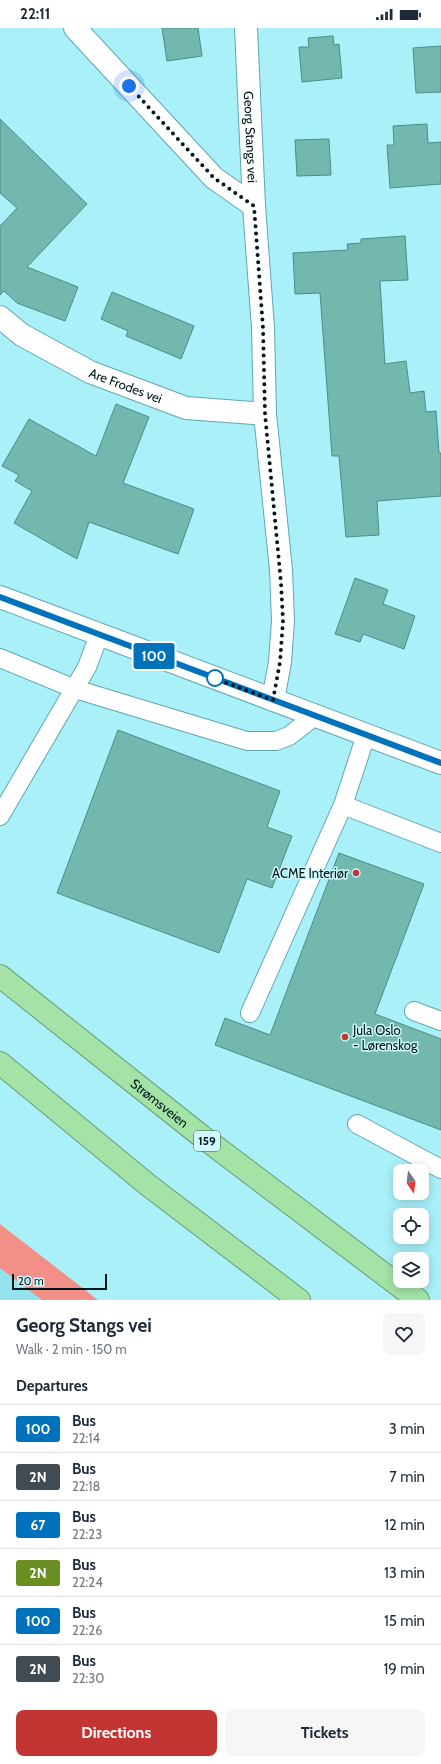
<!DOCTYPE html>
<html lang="en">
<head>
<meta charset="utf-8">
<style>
  body { margin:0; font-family:Cabin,sans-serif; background:#f6f6f7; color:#1f2937; height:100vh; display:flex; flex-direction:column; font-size:15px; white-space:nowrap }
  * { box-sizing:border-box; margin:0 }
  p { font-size:13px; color:#747a83 }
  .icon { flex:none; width:22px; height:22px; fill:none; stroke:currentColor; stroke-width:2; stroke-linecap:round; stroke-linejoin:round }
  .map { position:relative; height:1272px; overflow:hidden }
  .sheet { display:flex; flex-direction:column; background:#fff; flex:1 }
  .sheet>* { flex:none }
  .badge { padding:0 8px; border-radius:3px; font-size:14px; line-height:26px }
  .needle { width:26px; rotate:166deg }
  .fabs { position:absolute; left:393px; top:1136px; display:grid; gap:8px }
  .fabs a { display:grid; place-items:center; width:36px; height:36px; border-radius:8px; background:#fff; box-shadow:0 2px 10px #0003; font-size:20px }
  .scale { position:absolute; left:12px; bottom:10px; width:95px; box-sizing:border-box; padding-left:4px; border:2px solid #00171a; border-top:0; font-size:11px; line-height:14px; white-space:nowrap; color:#00171a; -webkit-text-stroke:3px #cff8fd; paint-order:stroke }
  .you { position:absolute; width:20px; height:20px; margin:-10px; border:3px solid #fff; border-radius:50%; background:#1a73e8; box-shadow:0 0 0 6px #1a73e833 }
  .map>.badge { position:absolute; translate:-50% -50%; box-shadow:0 0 0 2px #fff }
  h2 { padding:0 16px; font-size:15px; line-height:36px }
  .round { display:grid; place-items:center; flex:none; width:42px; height:42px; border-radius:8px; background:#f6f6f7 }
  .summary { display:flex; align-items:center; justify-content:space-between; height:68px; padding:0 16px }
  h1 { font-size:19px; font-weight:800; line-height:30px }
  .cta { display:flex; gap:8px; margin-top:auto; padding:8px 16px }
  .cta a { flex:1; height:46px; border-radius:8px; background:#c33533; color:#fff; font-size:16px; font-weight:800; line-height:46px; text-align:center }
  .cta a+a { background:#f6f6f7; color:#1f2937 }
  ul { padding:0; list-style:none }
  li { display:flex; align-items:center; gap:12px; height:48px; padding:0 16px; border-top:1px solid #e0e1e3 }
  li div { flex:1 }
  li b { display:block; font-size:15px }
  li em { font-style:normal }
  li .badge { min-width:44px; font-weight:700; text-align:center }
  .status { display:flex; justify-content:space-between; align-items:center; height:28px; padding:0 20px; background:#fff; direction:ltr }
  .status svg { height:11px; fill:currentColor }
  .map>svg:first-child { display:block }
  .built { fill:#92e3ee }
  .green { fill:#f29087 }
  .building { fill:#73b8af; stroke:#498e86 }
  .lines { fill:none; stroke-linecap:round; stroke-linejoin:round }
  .service-casing { stroke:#62a7b0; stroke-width:20 }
  .minor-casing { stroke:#62a7b0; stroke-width:24 }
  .secondary-casing { stroke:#62a7b0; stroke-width:24 }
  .motorway-casing { stroke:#6a9c75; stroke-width:24 }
  .service { stroke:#fff; stroke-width:18 }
  .minor { stroke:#fff; stroke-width:22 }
  .secondary { stroke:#fff; stroke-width:22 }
  .motorway { stroke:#a3e3a6; stroke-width:22 }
  .line-casing { stroke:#fff; stroke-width:9 }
  .line { stroke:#0072bc; stroke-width:6 }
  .walk { stroke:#00171a; stroke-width:4; stroke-dasharray:0 7.2 }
  .stop-dot { fill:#fff; stroke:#0072bc; stroke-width:2 }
  .poi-dot { fill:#c33533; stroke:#cff8fd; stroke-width:1.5 }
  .labels { text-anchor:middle; stroke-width:3; stroke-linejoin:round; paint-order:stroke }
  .shield { fill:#cff8fd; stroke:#3e5a5e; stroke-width:1 }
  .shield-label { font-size:12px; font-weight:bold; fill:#00171a }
  .street-label { font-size:13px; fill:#00171a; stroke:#cff8fd }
  .poi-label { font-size:13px; fill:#00171a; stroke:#cff8fd; text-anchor:end }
</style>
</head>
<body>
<div class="status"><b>22:11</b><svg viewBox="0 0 49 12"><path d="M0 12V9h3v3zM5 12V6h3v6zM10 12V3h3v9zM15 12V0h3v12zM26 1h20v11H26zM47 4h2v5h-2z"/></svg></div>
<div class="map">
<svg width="441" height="1272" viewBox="0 0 441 1272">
  <rect width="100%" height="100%" fill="#a9f0f9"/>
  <path class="built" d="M0,1199L89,1272H0Z"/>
  <path class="green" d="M0,1196L98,1272H42L0,1240Z"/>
  <path class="building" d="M162,0H198L202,28L167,33Z
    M333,8L334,17L339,16L342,50L302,54L299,19H309L308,10Z
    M441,18V64L416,65L413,20Z
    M0,91L87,176L27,239L78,259L65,293L17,275L4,263L0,267V198L17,180L0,165Z
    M427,96L428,115L441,114V156L390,160L387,117H394L393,98Z
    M329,111L331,147L297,148L295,112Z
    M405,208L408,252L380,253L385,336L406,333L410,365L424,363L426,384L436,383L439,425H441V468L377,473L379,507L346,509L339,428H332L320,265L295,266L293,225L348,222L347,216L361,215V211Z
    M112,264L194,298L181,331L126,308L128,303L101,291Z
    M116,376L149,389L123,455L194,481L178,526L89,494L77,531L14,495L32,463L15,453L19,447L2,438L29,391L96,428Z
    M355,550L388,562L383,576L415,588L404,621L363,606L360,614L335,606Z
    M118,702L280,763L267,799L292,808L272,860L247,851L219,925L57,865Z
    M339,825L424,856L375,986L441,1011V1102L215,1017L225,990L270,1007Z"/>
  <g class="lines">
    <g class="service-casing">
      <path id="service" d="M0,630L75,661L247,713H276L289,708L315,688
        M343,777L441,815
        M0,788L87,639L99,607
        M414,983L441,993
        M250,985L343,777L366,707
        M357,1096L441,1141"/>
    </g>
    <g class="minor-casing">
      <g id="minor">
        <path d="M75,0L214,150L254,178"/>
        <path id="s1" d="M246,0L254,178L263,300L265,386L281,542L283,593L280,634L273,672"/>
        <path id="s2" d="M0,289L22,307L90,344L186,380L265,386"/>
      </g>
    </g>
    <g class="secondary-casing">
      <path id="secondary" d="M0,569L441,735"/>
    </g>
    <g class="motorway-casing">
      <g id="motorway">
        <path id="s3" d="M0,948L200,1107L418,1272"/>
        <path d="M0,1035L148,1157L299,1272"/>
      </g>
    </g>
    <use href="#service" class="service"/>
    <use href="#minor" class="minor"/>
    <use href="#secondary" class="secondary"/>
    <use href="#motorway" class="motorway"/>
  </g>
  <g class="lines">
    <g class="line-casing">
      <path id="line" d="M0,569L441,735"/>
    </g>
    <use href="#line" class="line"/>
    <path class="walk" d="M129,58L214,150L254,178L263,300L265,386L281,555L283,593L280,634L273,672L213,650H215"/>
  </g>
  <circle class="stop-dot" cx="215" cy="650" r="8"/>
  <g class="poi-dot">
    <circle cx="356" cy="845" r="4"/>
    <circle cx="345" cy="1009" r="4"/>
  </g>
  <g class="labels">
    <rect class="shield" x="194" y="1103" width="26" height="20" rx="3"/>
    <g class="shield-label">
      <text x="207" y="1117">159</text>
    </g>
    <g class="street-label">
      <text dy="5" stroke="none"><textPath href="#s1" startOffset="109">Georg Stangs vei</textPath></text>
      <text dy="5" stroke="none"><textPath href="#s2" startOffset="144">Are Frodes vei</textPath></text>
      <text dy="5" stroke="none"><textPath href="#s3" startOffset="204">Strømsveien</textPath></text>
    </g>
    <g class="poi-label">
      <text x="348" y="850">ACME Interiør</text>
      <text x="353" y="1007" text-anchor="start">Jula Oslo<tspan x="353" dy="15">- Lørenskog</tspan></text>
    </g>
  </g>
</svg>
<div class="fabs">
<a><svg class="needle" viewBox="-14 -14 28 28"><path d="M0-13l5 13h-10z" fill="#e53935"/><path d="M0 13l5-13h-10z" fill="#747a83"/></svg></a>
<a><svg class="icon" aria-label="locate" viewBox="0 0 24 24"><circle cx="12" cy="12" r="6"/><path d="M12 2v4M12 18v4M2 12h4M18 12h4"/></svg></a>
<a><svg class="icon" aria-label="layers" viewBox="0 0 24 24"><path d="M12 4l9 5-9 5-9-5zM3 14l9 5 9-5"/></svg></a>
</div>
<div class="scale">20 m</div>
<div class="you" style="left:129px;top:58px"></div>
<b class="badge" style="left:154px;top:628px;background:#0072bc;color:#fff">100</b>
</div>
<section class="sheet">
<div class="summary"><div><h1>Georg Stangs vei</h1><p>Walk · 2 min · 150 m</p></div><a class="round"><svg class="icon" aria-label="heart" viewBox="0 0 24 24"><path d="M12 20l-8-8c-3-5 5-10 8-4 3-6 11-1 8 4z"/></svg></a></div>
<h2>Departures</h2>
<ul>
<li><span class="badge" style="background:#0072bc;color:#fff">100</span><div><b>Bus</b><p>22:14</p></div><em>3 min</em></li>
<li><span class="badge" style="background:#424a52;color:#fff">2N</span><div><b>Bus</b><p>22:18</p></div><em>7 min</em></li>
<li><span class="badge" style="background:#0072bc;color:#fff">67</span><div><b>Bus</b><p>22:23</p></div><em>12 min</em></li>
<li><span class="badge" style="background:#6b8e23;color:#fff">2N</span><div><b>Bus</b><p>22:24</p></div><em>13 min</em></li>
<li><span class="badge" style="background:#0072bc;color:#fff">100</span><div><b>Bus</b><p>22:26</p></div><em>15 min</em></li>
<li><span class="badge" style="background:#424a52;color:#fff">2N</span><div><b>Bus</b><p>22:30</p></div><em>19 min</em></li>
</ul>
<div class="cta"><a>Directions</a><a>Tickets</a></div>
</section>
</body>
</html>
